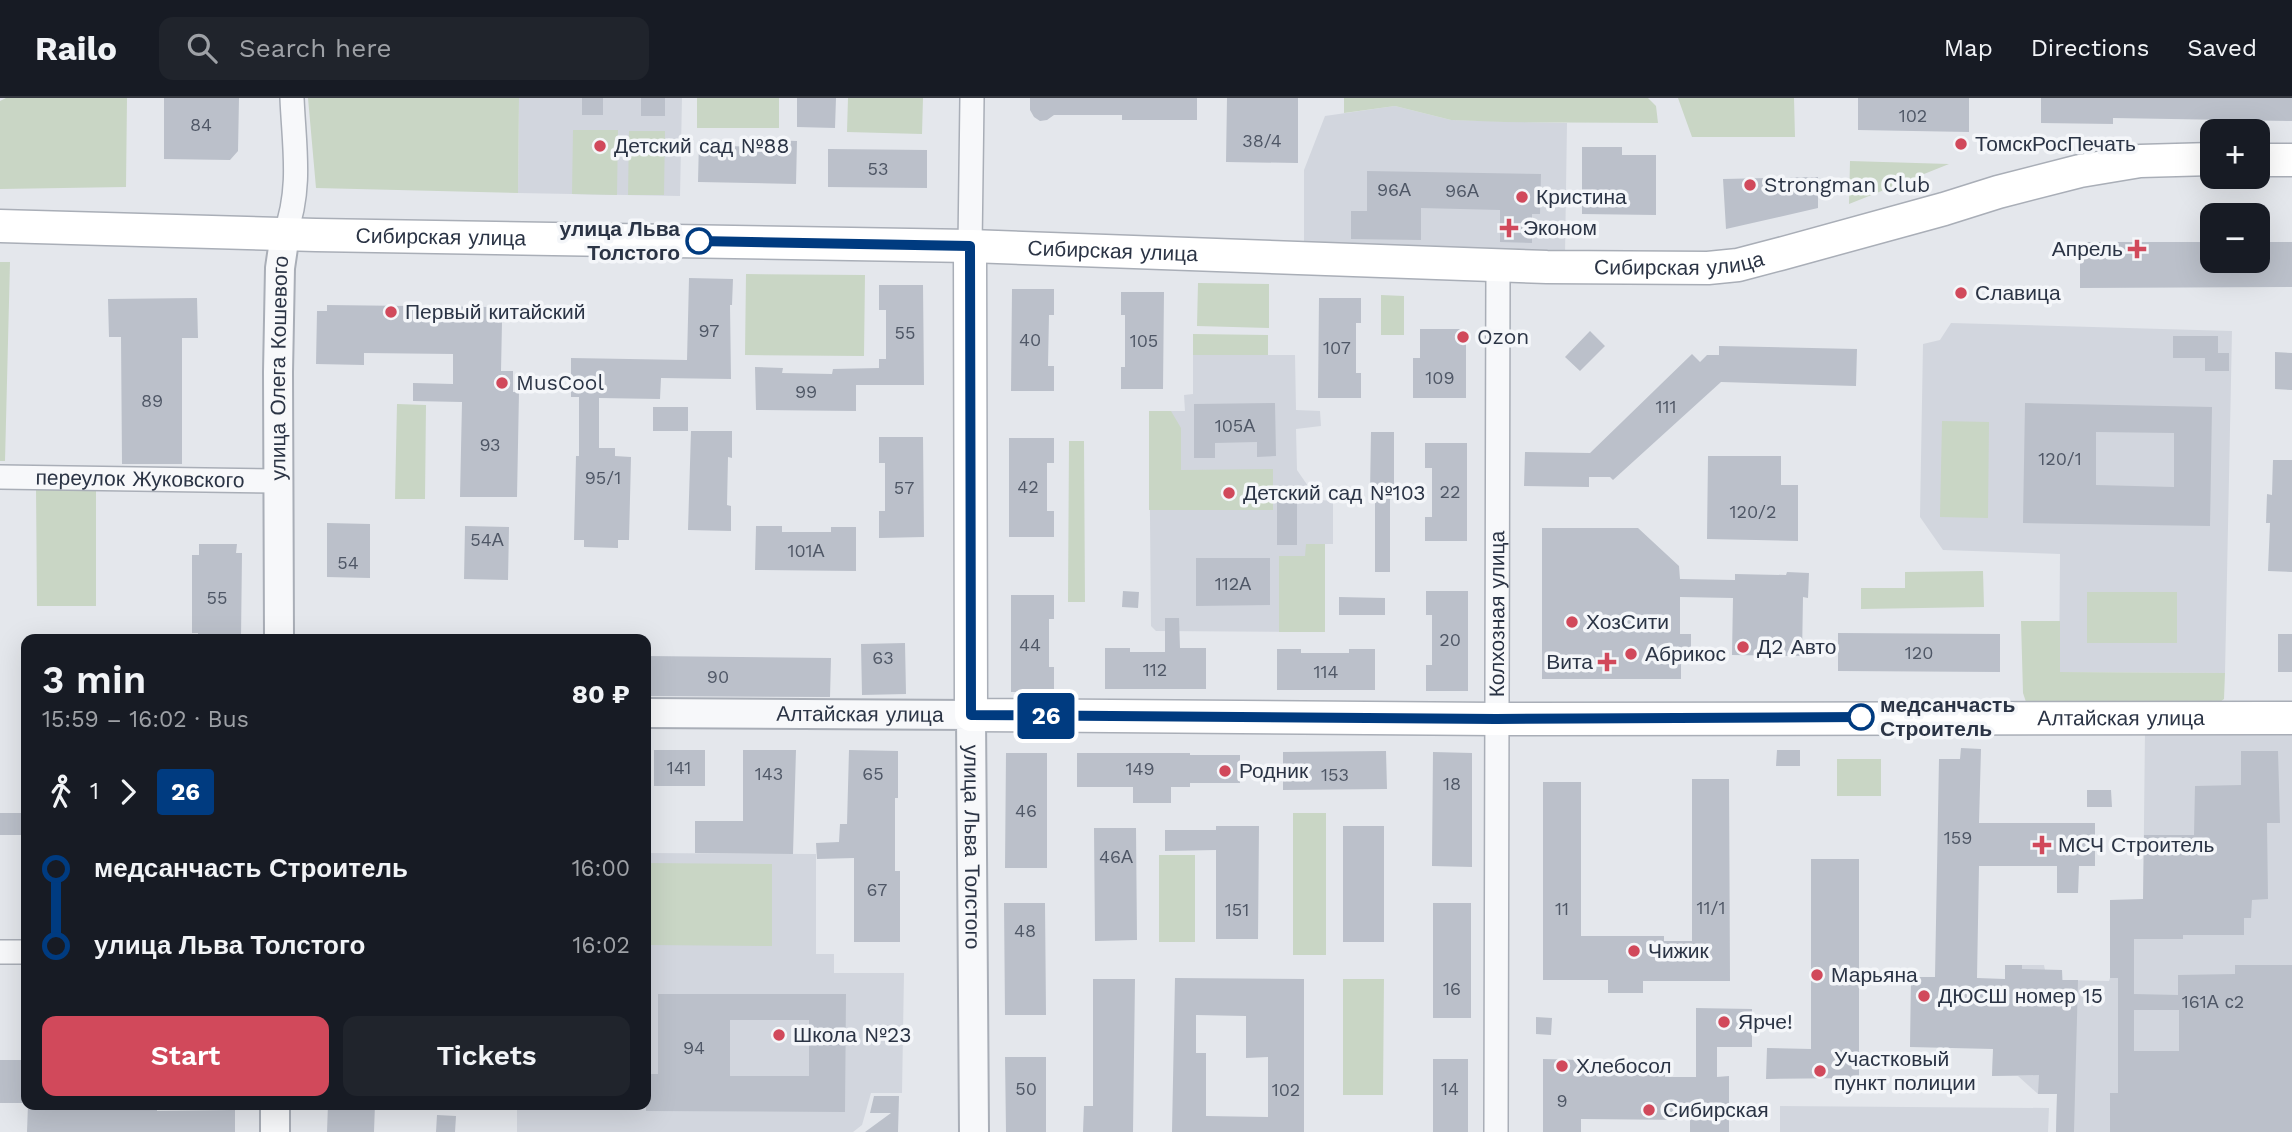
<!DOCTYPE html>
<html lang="en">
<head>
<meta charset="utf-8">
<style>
  body { margin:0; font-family:"Work Sans",sans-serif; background:#20242c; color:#f1f3f6; height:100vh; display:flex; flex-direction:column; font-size:26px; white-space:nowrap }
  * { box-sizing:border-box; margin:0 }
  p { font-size:23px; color:#9ea1a6 }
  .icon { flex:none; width:38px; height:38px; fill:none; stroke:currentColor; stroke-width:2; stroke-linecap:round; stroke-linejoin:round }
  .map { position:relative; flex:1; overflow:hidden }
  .panel { position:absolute; left:21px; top:536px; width:630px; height:476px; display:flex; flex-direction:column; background:#171b24; border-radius:14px; box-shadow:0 7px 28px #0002 }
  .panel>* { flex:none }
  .badge { padding:0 14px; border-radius:5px; font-size:24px; line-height:46px }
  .tools { position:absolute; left:2200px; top:21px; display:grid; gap:14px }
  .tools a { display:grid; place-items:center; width:70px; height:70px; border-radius:14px; background:#171b24; box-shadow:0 7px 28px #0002; font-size:35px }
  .map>.badge { position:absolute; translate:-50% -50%; box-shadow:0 0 0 4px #fff }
  .legs { display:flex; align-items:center; gap:10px; height:77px; padding:0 21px; font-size:23px }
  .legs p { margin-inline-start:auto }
  .summary { display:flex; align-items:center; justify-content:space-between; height:119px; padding:0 21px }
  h1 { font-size:38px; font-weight:600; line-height:52px }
  .button { display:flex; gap:14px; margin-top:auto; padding:14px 21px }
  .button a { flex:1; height:80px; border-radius:14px; background:#d1495b; color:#fff; font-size:28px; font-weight:600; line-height:80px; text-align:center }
  .button a+a { background:#20242c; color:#f1f3f6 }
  ul { padding:0 21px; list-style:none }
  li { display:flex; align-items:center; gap:24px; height:77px; font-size:26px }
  li i { display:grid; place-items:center; width:10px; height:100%; margin:0 9px; background:currentColor }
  li i::after { content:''; width:18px; height:18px; margin:-9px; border:5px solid; border-radius:50%; background:#171b24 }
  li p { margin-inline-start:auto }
  li:first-child i { background:linear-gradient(#0000 50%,currentColor 0) }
  li:last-child i { background:linear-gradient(currentColor 50%,#0000 0) }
  header { display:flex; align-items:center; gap:42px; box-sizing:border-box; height:98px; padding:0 35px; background:#171b24; border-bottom:2px solid #363941 }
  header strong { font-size:33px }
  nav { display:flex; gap:38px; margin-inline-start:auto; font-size:24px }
  .search { width:490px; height:63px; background:#20242c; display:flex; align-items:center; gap:18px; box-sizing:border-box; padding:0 24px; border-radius:14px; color:#9ea1a6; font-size:26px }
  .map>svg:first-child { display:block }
  .built { fill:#d2d6de }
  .green { fill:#c9d6c5 }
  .building { fill:#bbc0ca; fill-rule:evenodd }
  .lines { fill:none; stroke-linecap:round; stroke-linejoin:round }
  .minor-casing { stroke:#a9aeb7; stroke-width:26 }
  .tertiary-casing { stroke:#a9aeb7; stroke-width:32 }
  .secondary-casing { stroke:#a9aeb7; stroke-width:35 }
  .minor { stroke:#f7f8fa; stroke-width:23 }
  .tertiary { stroke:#f7f8fa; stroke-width:28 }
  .secondary { stroke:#fff; stroke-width:32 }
  .line-1-casing { stroke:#fff; stroke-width:16 }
  .line-1 { stroke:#003b80; stroke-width:10 }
  .poi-dot { fill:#d1495b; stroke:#f4f6f9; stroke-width:2.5 }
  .stop-1-dot { fill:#fff; stroke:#003b80; stroke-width:3.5 }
  .labels { text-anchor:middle; stroke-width:7; stroke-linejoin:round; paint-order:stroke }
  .number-label { font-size:18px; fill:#4f5766 }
  .poi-label { font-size:21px; fill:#2b3445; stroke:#f4f6f9; text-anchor:start }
  .stop-label { font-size:21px; font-weight:bold; fill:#2b3445; stroke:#f4f6f9; text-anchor:end }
  .street-label { font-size:21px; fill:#2b3445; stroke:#f4f6f9 }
</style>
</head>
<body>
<header>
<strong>Railo</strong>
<div class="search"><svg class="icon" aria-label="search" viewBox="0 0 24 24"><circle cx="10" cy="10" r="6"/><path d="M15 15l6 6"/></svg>Search here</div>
<nav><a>Map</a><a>Directions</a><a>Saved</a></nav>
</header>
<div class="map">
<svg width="2292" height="1034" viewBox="0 0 2292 1034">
  <rect width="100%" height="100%" fill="#e4e7ec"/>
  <path class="built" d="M519,0H682L680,98L518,95Z
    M1395,8L1451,22L1567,25L1565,157L1304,150V72L1325,18Z
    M1951,225L2232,233L2225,575L2059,574L2060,456L1943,452L1920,419L1923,246L1940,242Z
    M1193,257H1295L1296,312L1320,313L1321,328L1296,331L1297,372L1308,388V401L1333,403V446H1325V534L1156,533L1151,528L1149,313H1185L1184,297L1193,296Z
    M2292,631V1034H2056L2057,996H2038L2018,978H1992L1997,881H2005V867H2044L2045,872H2062L2063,882L2109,883L2110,880H2134V818L2143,817L2145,632Z
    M646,755L816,756V856H834V875H904L902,995H871L862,1027L853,1034H517V1006H646Z
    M1780,1008L2049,1010L2048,1034H1780Z"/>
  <path class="green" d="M6,0H127L126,89L0,91V3Z
    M308,0H519L518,95L316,90Z
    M697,0H779V30H697Z
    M848,0H923L922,36L847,34Z
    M1344,0H1648L1656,8L1658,25L1504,24L1451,22L1395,8L1344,15Z
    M1678,0H1794L1795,39H1692Z
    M573,32H618L617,97L572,96Z
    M629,33H665L664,97H628Z
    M1850,63L1949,66L1849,106Z
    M0,164H10L5,363H0Z
    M746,176L865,177L864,258L745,257Z
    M1198,185L1269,186V230L1197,228Z
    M1381,197L1404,198V237H1381Z
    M1193,236L1268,237V257H1193Z
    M397,306L426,307L425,401H395Z
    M1149,313H1171L1181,330V372L1273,371V412H1149Z
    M1942,323L1989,324L1988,420L1940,419Z
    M1069,343H1084L1085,504H1068Z
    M36,389L96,390V508H37Z
    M1306,446H1325V534H1279V458H1305Z
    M1983,473L1984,509L1861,511V490H1905V474Z
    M2087,494H2177V545H2087Z
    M2021,523H2060V574L2225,575L2224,601L2220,604L2027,607L2023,595Z
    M1837,661H1881V698H1837Z
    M1293,715H1326V857H1293Z
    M1159,757H1195V844H1159Z
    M646,765L772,766V848L646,847Z
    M1343,881H1384L1383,997H1343Z"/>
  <path class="building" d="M164,0H239L238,53L230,62L164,61Z
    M582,0H603V17H582Z
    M641,0H665V18H641Z
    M797,0H836L835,30L797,29Z
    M1030,0H1197V22H1122V17H1054L1047,22L1040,23L1034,19L1030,12Z
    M1227,0H1298V65L1226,64Z
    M1858,0H1969V34L1858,32Z
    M2041,0H2292V23L2113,20V26L2041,25Z
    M699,42H726V48L766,49L767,42L797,43L796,86L698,84Z
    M1582,49H1622V57H1656V117L1582,116Z
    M828,51L927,52V90L828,89Z
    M1367,73L1541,76L1540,116H1532V145L1500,144V112L1421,110V142L1351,141V113H1367Z
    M1818,79V110L1726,131L1723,81Z
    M2080,144H2212V163H2258V144H2292V189L2080,190Z
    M689,180L733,181L732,207H730L731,281L661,280L660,301L599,300V350H615V358L631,359L629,442H618V450L584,449V442H574L576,358H579V299H571V260L687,262Z
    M879,187H923L924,287H856V313L756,312L755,269L783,270L782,275L832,276L833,271L879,270V261H886V212H879Z
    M1012,191H1054V217H1049L1048,268H1054V293H1011Z
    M1121,194H1164L1163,291H1121V269H1125V217H1121Z
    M197,200L198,240H182V366H122L121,239H109L108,201Z
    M1319,200H1361V225H1356V275H1361V300H1318Z
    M327,207L493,209V224H502L501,273H513V294H519L517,399H460L462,304L413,303V285L453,286V256L364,255V267L316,266L317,213H327Z
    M1420,231H1466V300H1413V260H1420Z
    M1590,233L1605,248L1580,273L1565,259Z
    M2173,238H2218V255H2229V273H2205V260H2173Z
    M1719,248L1857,251L1856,288L1721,284L1613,382L1610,379H1589V389L1524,388L1525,354L1590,355L1692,256L1700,264L1707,257H1719Z
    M2275,254L2292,255V292L2275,291Z
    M1275,305L1276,358L1257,359V344L1215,345V360H1194V306Z
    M2025,305L2212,309L2210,428L2023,425ZM2096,334L2174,335V389L2096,387Z
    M653,309H688V333H653Z
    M691,333H732V360L728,359L727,407L731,408V433L688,432Z
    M1371,334H1394V395H1390V474H1375V395H1370Z
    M879,339H923L924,439L879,440V413H885V365H879Z
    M1009,340H1054V365H1047V413H1054V439H1009Z
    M1425,345H1467V443H1425V419H1432V370H1425Z
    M1708,358H1781V387H1798V443L1707,441Z
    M2273,362H2292V474L2268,473L2270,425H2266L2267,396L2272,397Z
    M1277,391H1297V447H1277Z
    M327,425L370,426V480L327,479Z
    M465,428L509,429L508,482L464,481Z
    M756,428H782V434H831V429H856V473L755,472Z
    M1542,430H1638L1679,468L1680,481L1735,482V476L1786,477L1787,474L1809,475L1808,500L1803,499L1802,558L1732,557L1733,500L1680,499V536H1691V561H1681V581H1542Z
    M199,446H237L236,455H242L241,541H198V535H192V457H199Z
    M1196,460H1270V507L1196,508Z
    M1123,493L1139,494L1138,510L1122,509Z
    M1426,493H1468V593H1426V567H1432V517H1426Z
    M1011,497H1054V521H1049V569H1054V594H1011Z
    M1339,499L1385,500V517H1339Z
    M1165,520H1179L1180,550H1206V591H1105V550H1130V554H1165Z
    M1838,535L2000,536V574L1838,573Z
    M2278,536H2292V574H2278Z
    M905,545L906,596L862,597L861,546Z
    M1277,551H1301V555H1349V551H1375V592H1277Z
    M646,558L831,560L830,599L646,598Z
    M1961,650L1981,651L1979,725H2095V768H2079L2078,795H2057V768H1979L1977,880L2005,881V867H2022V871L2062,872V882H2078L2074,1034H2056L2057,996H2038L2039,977L1992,978L1993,951L1910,949L1911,879H1935L1939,661H1960Z
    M654,652H705V688H654Z
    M743,652H796L793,756L695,755V723H743Z
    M849,652L898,653V700H895V773H900V844H854V760L817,761L816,745L839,744L840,726H847Z
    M1777,652H1800V668H1776Z
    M1386,653L1387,691L1283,692V654Z
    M2241,653H2278L2280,725H2267L2268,801L2252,802L2251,820H2244V837H2183V841H2134V896L2178,897V877L2235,876V867H2292V1034H2110V995H2118V880H2110V802L2143,801L2144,737H2194L2195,688L2241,687ZM2134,912H2179V953H2134Z
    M1433,654L1472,655V769L1432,768Z
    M1006,655H1047V770H1005Z
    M1077,655H1190V657H1240V685H1190V689H1171V705H1133V689H1077Z
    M1692,681H1729L1730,883H1643V895H1608V882H1543V684H1581V838H1664V843H1692Z
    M2087,692H2111L2112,709H2087Z
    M0,715H26V737H0Z
    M1216,728H1259L1258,841H1216V752L1165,753V732H1216Z
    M1343,728H1384V844H1343Z
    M1094,730H1136L1137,842L1095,843Z
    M1811,761H1859V980L1766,981L1767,950L1811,951Z
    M1004,805H1045L1046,917H1005Z
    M1433,805H1471V920H1433Z
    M1175,880L1304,881V1034H1172ZM1196,917L1246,918V960L1268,959V1019L1206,1018V955H1196Z
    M1093,881H1135L1133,1034H1083L1084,1008H1093Z
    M658,896H846L845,1014L646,1013V976H658ZM730,922H809V978H730Z
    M1696,910L1752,911V949H1717V979L1729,978V1034H1690V1022L1581,1021V1034H1543V961L1665,964V979H1696Z
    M1536,919L1552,920L1551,937L1536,936Z
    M1005,959H1046V1034H1006Z
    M1433,961H1468V1034H1433Z
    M0,962H26V1005H0Z
    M874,998H899L898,1034H865L891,1015H870Z
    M28,1006H157V1013L235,1012V1034H27Z
    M328,1006H375L374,1034H327Z
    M437,1017L456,1018L455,1034H436Z"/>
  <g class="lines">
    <g class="minor-casing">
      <g id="minor">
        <path d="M285,136C302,90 294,48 292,0"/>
        <path d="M970,148L972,0"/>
        <path id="s1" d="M0,379L278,383"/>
        <path d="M0,854H26"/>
        <path id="s2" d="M1496,1034L1498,167"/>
      </g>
    </g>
    <g class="tertiary-casing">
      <g id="tertiary">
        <path id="s3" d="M279,541L278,274L280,170L285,136"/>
        <path id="s4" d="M646,615L971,617L974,1034"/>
        <path d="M275,1006V1034"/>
      </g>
    </g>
    <g class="secondary-casing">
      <g id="secondary">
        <path d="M2258,62H2292"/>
        <path id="s5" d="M0,128L316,137L970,148L1547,169L1708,170L1738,167L1780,156L1944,111L1998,94L2080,73L2140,63L2212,61"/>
        <path id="s6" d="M970,148L971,617L1496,621L2292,620"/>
      </g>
    </g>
    <use href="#minor" class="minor"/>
    <use href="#tertiary" class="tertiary"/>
    <use href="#secondary" class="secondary"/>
  </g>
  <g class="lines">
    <g class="line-1-casing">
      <path id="line-1" d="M699,143L970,148L971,617L1496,621L1861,619"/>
    </g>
    <use href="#line-1" class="line-1"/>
  </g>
  <g class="poi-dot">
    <circle cx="1961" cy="46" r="7"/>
    <circle cx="600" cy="48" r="7"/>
    <circle cx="1750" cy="87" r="7"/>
    <circle cx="1522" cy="99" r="7"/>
    <path d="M1505.5 119.5h7v7h7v7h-7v7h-7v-7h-7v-7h7z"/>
    <path d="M2133.5 140.5h7v7h7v7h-7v7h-7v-7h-7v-7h7z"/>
    <circle cx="1961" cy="195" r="7"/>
    <circle cx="391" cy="214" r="7"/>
    <circle cx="1463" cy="239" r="7"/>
    <circle cx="502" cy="285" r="7"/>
    <circle cx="1229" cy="395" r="7"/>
    <circle cx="1572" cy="524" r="7"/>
    <circle cx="1743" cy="549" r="7"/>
    <circle cx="1631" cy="556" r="7"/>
    <path d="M1603.5 553.5h7v7h7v7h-7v7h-7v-7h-7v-7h7z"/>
    <circle cx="1225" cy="673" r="7"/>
    <path d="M2038.5 736.5h7v7h7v7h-7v7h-7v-7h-7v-7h7z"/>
    <circle cx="1634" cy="853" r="7"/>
    <circle cx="1817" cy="877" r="7"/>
    <circle cx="1924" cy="898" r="7"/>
    <circle cx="1724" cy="924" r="7"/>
    <circle cx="779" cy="937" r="7"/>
    <circle cx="1562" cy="968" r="7"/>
    <circle cx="1820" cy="973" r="7"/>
    <circle cx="1649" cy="1012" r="7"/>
  </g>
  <g class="stop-1-dot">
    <circle cx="699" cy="143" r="12"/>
    <circle cx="1861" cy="619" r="12"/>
  </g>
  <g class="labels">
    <g class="number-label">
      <text x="1913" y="24">102</text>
      <text x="201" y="33">84</text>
      <text x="1262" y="49">38/4</text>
      <text x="878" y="77">53</text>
      <text x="1394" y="98">96А</text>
      <text x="1462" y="99">96А</text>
      <text x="709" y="239">97</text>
      <text x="905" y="241">55</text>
      <text x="1030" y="248">40</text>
      <text x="1144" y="249">105</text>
      <text x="1337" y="256">107</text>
      <text x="1440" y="286">109</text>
      <text x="806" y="300">99</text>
      <text x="152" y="309">89</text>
      <text x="1666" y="315">111</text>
      <text x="1235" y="334">105А</text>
      <text x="490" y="353">93</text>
      <text x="2060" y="367">120/1</text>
      <text x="603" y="386">95/1</text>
      <text x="1028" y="395">42</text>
      <text x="904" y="396">57</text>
      <text x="1450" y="400">22</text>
      <text x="1753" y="420">120/2</text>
      <text x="487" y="448">54А</text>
      <text x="806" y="459">101А</text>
      <text x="348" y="471">54</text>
      <text x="1233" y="492">112А</text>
      <text x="217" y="506">55</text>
      <text x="1450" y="548">20</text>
      <text x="1030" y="553">44</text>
      <text x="1919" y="561">120</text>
      <text x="883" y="566">63</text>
      <text x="1155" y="578">112</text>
      <text x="1326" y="580">114</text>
      <text x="718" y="585">90</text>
      <text x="679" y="676">141</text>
      <text x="1140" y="677">149</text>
      <text x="769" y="682">143</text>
      <text x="873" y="682">65</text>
      <text x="1335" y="683">153</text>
      <text x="1452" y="692">18</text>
      <text x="1026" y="719">46</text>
      <text x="1958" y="746">159</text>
      <text x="1116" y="765">46А</text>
      <text x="877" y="798">67</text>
      <text x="1711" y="816">11/1</text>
      <text x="1562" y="817">11</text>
      <text x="1237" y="818">151</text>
      <text x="1025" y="839">48</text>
      <text x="1452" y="897">16</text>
      <text x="2213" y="910">161А с2</text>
      <text x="694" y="956">94</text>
      <text x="1026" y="997">50</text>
      <text x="1450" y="997">14</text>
      <text x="1286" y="998">102</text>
      <text x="1562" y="1009">9</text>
    </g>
    <g class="poi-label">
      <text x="1975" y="53">ТомскРосПечать</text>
      <text x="614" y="55">Детский сад №88</text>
      <text x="1764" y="94">Strongman Club</text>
      <text x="1536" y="106">Кристина</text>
      <text x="1523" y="137">Эконом</text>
      <text x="2123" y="158" text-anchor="end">Апрель</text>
      <text x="1975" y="202">Славица</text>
      <text x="405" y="221">Первый китайский</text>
      <text x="1477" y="246">Ozon</text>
      <text x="516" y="292">MusCool</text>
      <text x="1243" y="402">Детский сад №103</text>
      <text x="1586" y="531">ХозСити</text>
      <text x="1757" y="556">Д2 Авто</text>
      <text x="1645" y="563">Абрикос</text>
      <text x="1593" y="571" text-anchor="end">Вита</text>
      <text x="1239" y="680">Родник</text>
      <text x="2058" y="754">МСЧ Строитель</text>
      <text x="1648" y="860">Чижик</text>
      <text x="1831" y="884">Марьяна</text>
      <text x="1938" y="905">ДЮСШ номер 15</text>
      <text x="1738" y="931">Ярче!</text>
      <text x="793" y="944">Школа №23</text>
      <text x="1834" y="968">Участковый<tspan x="1834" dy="24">пункт полиции</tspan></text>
      <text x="1576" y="975">Хлебосол</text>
      <text x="1663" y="1019">Сибирская</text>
    </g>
    <g class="stop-label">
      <text x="680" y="138">улица Льва<tspan x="680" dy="24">Толстого</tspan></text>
      <text x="1880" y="614" text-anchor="start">медсанчасть<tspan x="1880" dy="24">Строитель</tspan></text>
    </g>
    <g class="street-label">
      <text dy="7" stroke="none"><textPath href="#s5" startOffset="441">Сибирская улица</textPath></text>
      <text dy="7" stroke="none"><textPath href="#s5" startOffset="1113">Сибирская улица</textPath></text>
      <text dy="7" stroke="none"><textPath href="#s5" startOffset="1680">Сибирская улица</textPath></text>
      <text dy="7" stroke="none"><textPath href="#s3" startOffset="271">улица Олега Кошевого</textPath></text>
      <text dy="7" stroke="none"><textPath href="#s1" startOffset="140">переулок Жуковского</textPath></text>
      <text dy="7" stroke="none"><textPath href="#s2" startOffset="518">Колхозная улица</textPath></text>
      <text dy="7" stroke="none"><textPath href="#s4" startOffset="214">Алтайская улица</textPath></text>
      <text dy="7" stroke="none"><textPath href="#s6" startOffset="1619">Алтайская улица</textPath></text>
      <text dy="7" stroke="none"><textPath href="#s4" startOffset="457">улица Льва Толстого</textPath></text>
    </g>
  </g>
</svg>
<div class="tools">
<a>+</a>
<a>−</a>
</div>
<b class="badge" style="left:1046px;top:618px;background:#003b80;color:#fff">26</b>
<section class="panel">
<div class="summary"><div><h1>3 min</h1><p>15:59 – 16:02 · Bus</p></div><b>80 ₽</b></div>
<div class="legs"><svg class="icon" aria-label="walk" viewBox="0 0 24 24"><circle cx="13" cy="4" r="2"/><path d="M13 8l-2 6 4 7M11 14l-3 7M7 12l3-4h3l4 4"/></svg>1<svg class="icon" aria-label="forward" viewBox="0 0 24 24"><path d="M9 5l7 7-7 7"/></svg><b class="badge" style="background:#003b80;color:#fff">26</b></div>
<ul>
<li><i style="color:#003b80"></i><b>медсанчасть Строитель</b><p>16:00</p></li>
<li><i style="color:#003b80"></i><b>улица Льва Толстого</b><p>16:02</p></li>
</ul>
<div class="button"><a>Start</a><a>Tickets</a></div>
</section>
</div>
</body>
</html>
